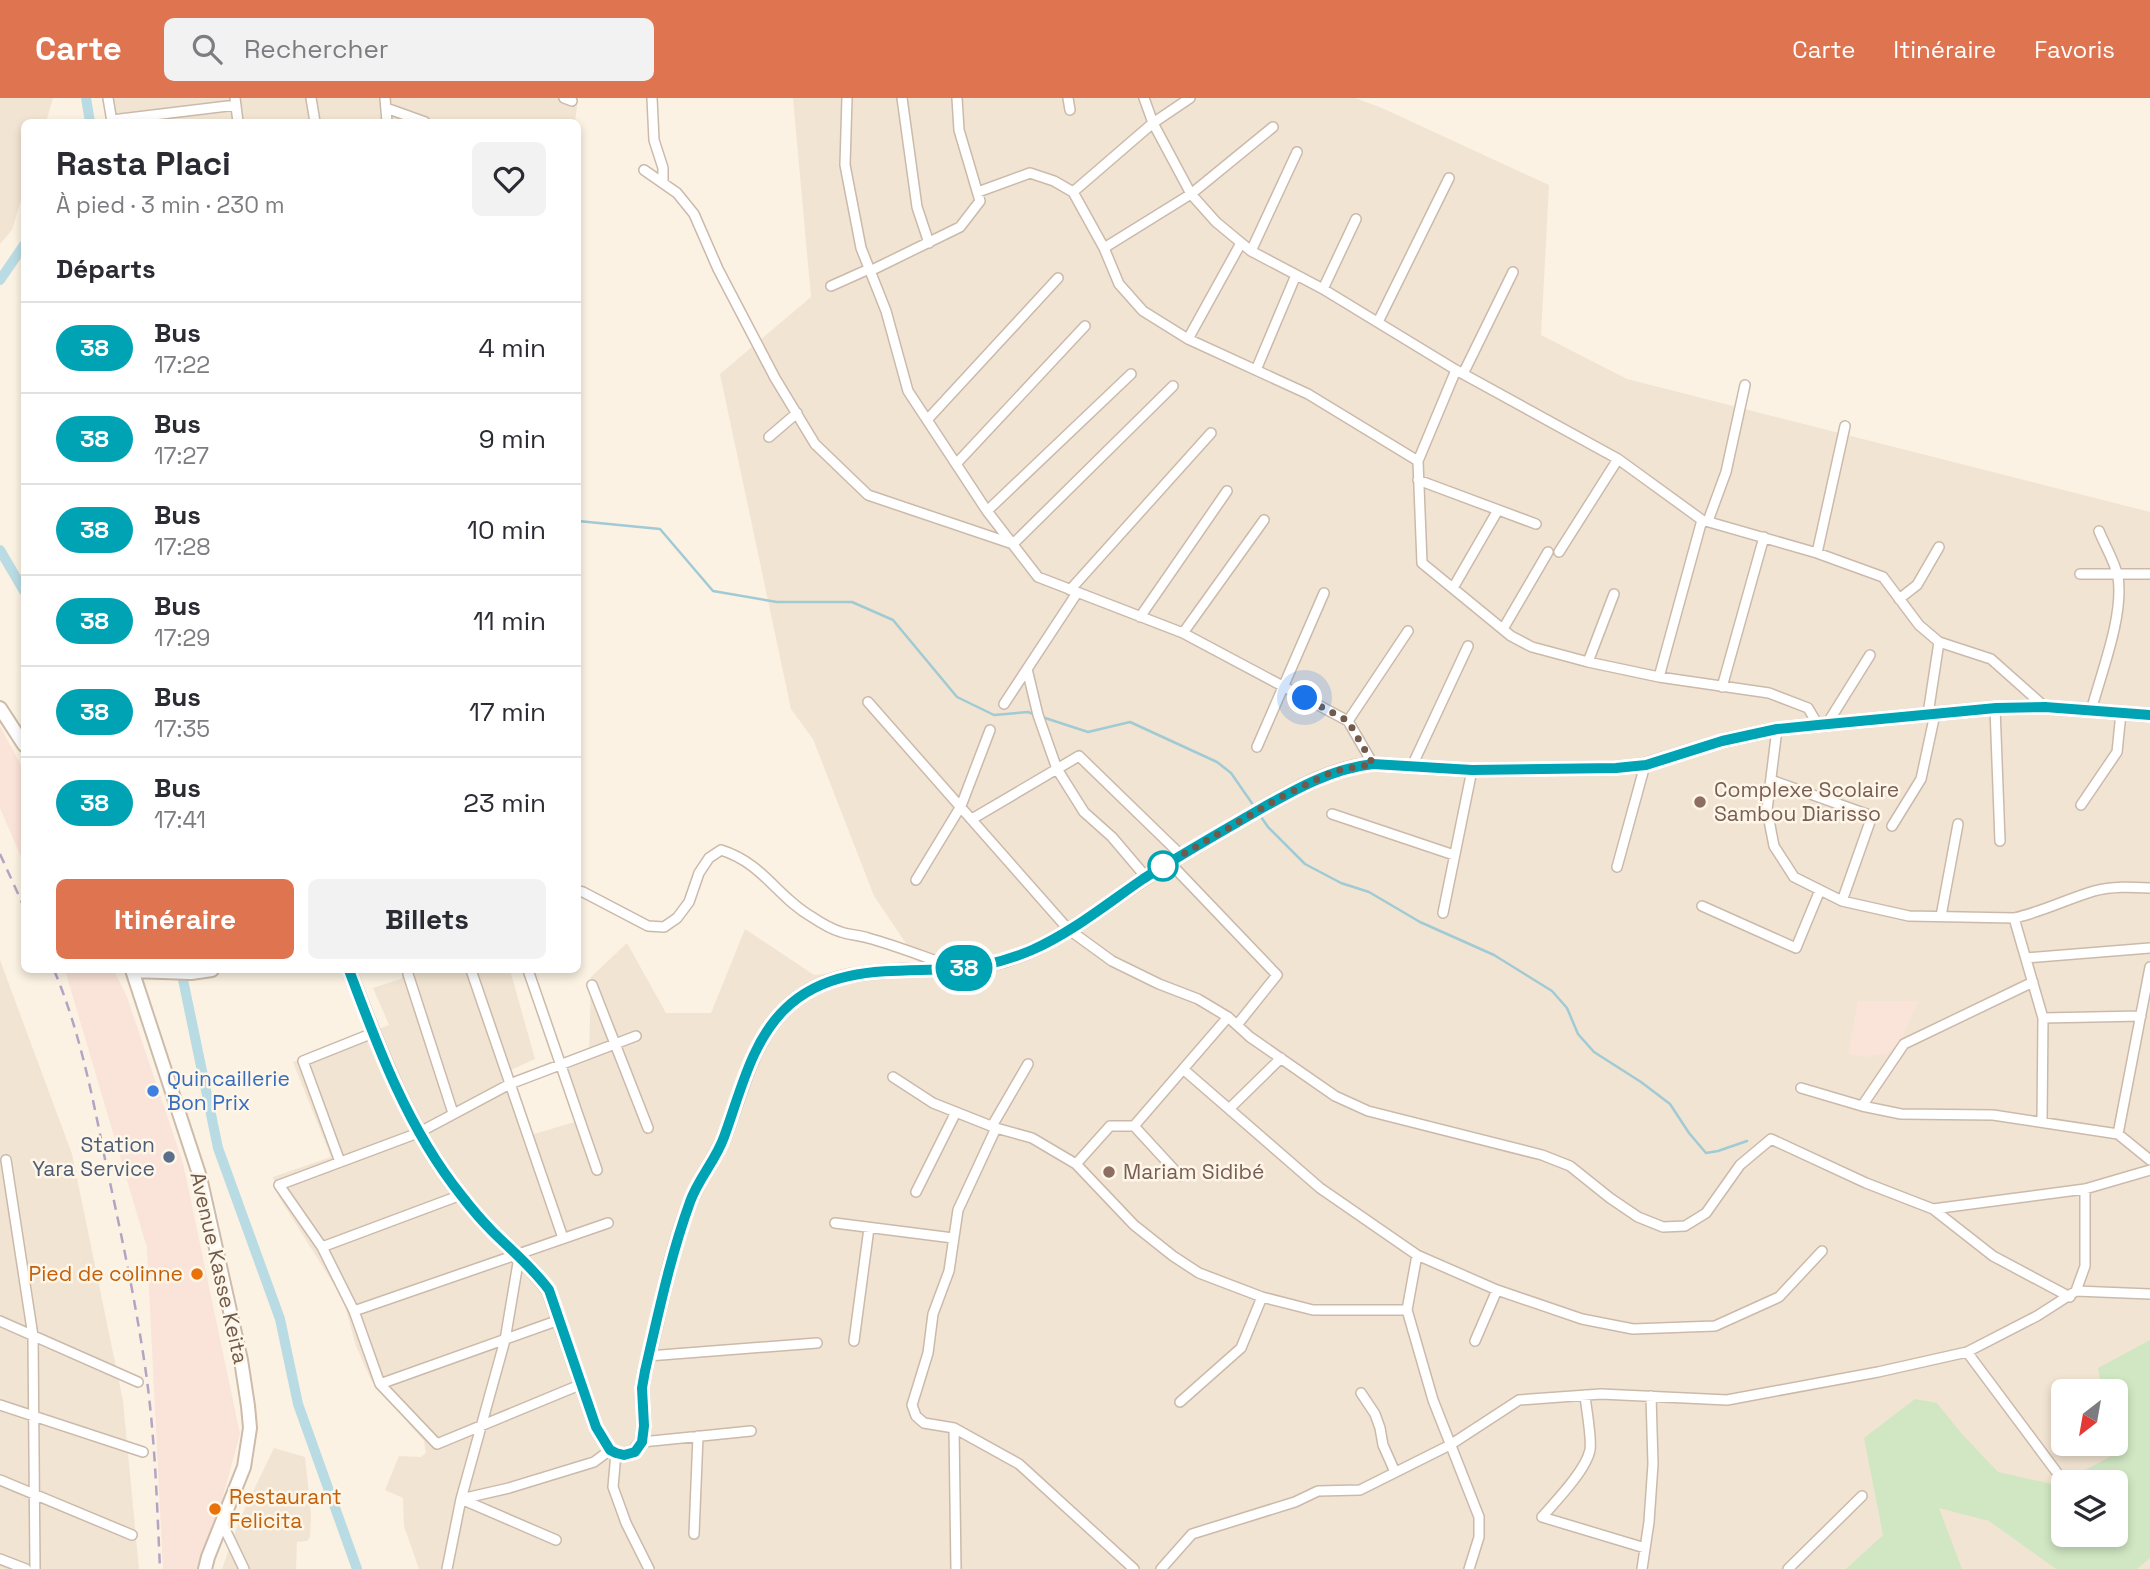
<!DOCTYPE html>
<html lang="fr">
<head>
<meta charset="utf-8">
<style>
  body { margin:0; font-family:"Space Grotesk",sans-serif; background:#f2f2f3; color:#2b2b33; height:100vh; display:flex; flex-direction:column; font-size:26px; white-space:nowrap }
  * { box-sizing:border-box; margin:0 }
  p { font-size:23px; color:#7c7c81 }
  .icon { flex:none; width:38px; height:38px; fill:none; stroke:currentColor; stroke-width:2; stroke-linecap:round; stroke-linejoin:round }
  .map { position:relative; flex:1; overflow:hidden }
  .sheet { position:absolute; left:21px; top:21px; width:560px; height:854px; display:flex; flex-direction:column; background:#fff; border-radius:10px; box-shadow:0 4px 10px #0003 }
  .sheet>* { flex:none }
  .badge { padding:0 14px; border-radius:23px; font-size:24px; line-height:46px }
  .needle { width:46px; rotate:211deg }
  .controls { position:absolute; left:2051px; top:1281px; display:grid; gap:14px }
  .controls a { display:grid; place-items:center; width:77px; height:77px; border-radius:10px; background:#fff; box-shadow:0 4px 10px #0003; font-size:35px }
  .you { position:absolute; width:35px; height:35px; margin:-18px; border:5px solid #fff; border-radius:50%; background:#1a73e8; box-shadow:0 0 0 10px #1a73e833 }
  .map>.badge { position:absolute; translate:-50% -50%; box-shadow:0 0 0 4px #fff }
  h2 { padding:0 35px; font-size:26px; line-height:63px }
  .round { display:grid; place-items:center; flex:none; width:74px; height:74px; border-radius:10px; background:#f2f2f3 }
  .summary { display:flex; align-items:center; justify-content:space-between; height:119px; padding:0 35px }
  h1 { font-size:33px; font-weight:800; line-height:52px }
  .cta { display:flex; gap:14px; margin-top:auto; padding:14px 35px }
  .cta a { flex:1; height:80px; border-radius:10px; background:#de7450; color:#fff; font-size:28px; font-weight:800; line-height:80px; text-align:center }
  .cta a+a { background:#f2f2f3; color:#2b2b33 }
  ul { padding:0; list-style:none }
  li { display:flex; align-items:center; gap:21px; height:91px; padding:0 35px; border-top:2px solid #e1e1e2 }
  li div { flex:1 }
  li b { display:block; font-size:26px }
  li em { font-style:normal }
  li .badge { min-width:77px; font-weight:700; text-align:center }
  header { display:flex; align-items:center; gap:42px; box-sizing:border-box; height:98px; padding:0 35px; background:#de7450; color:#fff }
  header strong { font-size:33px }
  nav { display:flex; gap:38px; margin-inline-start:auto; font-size:24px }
  .search { width:490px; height:63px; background:#f2f2f3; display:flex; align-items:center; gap:18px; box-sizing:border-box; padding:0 24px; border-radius:10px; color:#7c7c81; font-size:26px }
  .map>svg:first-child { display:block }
  .residential { fill:#f2e4d2; fill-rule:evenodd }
  .commercial { fill:#fae3d8 }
  .green { fill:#d1e7c3; fill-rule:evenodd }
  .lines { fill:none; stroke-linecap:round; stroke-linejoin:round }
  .stream { stroke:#a0cad4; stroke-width:2.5 }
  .canal { stroke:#b9dbe3; stroke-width:10 }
  .street-casing { stroke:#cbbaab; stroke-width:12 }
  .secondary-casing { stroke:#cebba9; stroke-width:16 }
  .street { stroke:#fff; stroke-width:9 }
  .secondary { stroke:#fff; stroke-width:12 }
  .rail { stroke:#b5a3c3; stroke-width:2.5; stroke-dasharray:10 7; stroke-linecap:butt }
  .line-casing { stroke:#fff; stroke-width:16 }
  .line { stroke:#00a3b4; stroke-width:10 }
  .walk { stroke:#715a4b; stroke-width:7; stroke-dasharray:0 12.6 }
  .education-dot { fill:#8d6e63; stroke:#fef6e9; stroke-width:2.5 }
  .stop-dot { fill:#fff; stroke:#00a3b4; stroke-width:3.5 }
  .shop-dot { fill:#3f7fe0; stroke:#fef6e9; stroke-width:2.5 }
  .service-dot { fill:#5c6f8a; stroke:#fef6e9; stroke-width:2.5 }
  .food-dot { fill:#e8710a; stroke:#fef6e9; stroke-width:2.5 }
  .labels { text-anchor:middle; stroke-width:5; stroke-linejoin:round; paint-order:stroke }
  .education-label { font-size:21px; fill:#785e54; stroke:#fef6e9; text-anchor:start }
  .shop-label { font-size:21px; fill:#366cbe; stroke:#fef6e9; text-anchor:start }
  .service-label { font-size:21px; fill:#4e5e75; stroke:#fef6e9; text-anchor:end }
  .street-label { font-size:21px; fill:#715a4b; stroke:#fef6e9 }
  .food-label { font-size:21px; fill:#c56008; stroke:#fef6e9; text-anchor:end }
</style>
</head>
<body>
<header>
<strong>Carte</strong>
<div class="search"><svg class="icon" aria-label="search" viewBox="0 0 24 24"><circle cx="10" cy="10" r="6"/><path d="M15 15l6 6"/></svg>Rechercher</div>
<nav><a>Carte</a><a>Itinéraire</a><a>Favoris</a></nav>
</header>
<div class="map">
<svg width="2150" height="1471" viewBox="0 0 2150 1471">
  <rect width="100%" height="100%" fill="#fbf2e3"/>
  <path class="residential" d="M0,0H53L46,24H24V92L12,132L0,146Z
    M112,0H578L575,24H115Z
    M793,0H1355L1382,10L1549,87L1541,237L1627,281L2150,414V1471H419L404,1428L403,1400L385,1392L399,1358L421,1359L426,1355L424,1343L371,1282L356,1248L343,1201L279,1099L273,1079L331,1059L293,964L389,927L373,890L401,881L407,872H510L535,961L502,976L524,1039L578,1023L560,971L589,960L591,879L627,845L666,915H711L745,831L814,877L920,866L874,798L813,641L791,611L720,276L811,199ZM2063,1293H2116V1346H2063ZM2063,1384H2116V1437H2063Z
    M0,862L72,1056L123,1303L139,1471H0Z
    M274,1350L305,1359L311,1417L310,1439L307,1443L297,1444L296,1471H222L239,1423Z"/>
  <path class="commercial" d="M0,628L24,673V766L0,710Z
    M65,872H114L127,899L183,1065L240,1336L203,1471H163L147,1150Z
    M1858,903H1918L1901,943L1888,955L1869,959L1848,956Z"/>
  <path class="green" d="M2150,1242V1460L2137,1471H2056L1989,1423L1939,1410L1962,1471H1846L1883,1437L1864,1340L1915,1301L1937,1305L1961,1335L1998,1374L2057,1387L2113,1357L2111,1346H2116V1293H2102L2098,1270ZM2063,1384H2116V1437H2063Z"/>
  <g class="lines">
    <path class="stream" d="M578,423L660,431L713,493L777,504H852L893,522L957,599L994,617L1028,614L1036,617
      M1042,619L1088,634L1130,624L1217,664L1231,675L1256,711
      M1259,716L1268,729L1305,766L1341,785L1369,794L1420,824L1494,857L1552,893L1567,910L1578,936L1594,954L1641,984L1670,1006L1689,1035L1706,1055L1718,1053L1747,1043"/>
    <path class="canal" d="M86,0L90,24
      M0,182L24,147
      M0,452L24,493
      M181,872L218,1050L280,1221L298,1306L357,1471"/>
    <g class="street-casing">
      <path id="street" d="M108,0L112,24
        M235,0L238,24
        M311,0L315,24
        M385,0L387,24
        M564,0L572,3
        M652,0L654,42L663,70V85
        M847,0L845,67L861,150L886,213L908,293L987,413L1038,479L1183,535L1348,623L1373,666
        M902,0L917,109L929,145
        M1068,0L1070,12
        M1144,0L1153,25L1191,96L1216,124L1251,153L1323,191L1456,272L1618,361L1702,422L1817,455L1883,479L1919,527L1939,544L1991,561L2045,609
        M386,10L425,24
        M112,22L236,7
        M644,72L677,95L694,116L718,171L775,280L815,346L868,397L1013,446L1173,288
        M978,94L1030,75L1054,83L1073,94L1104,150L1119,186L1143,213L1188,241L1308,296L1418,363
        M1073,94L1153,25L1190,0
        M1104,150L1191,96L1273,29
        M1251,153L1297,54
        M870,173L960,129L980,103L959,32L957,0
        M831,188L869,171
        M1323,191L1356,121
        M1378,224L1449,80
        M1188,241L1241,145
        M1256,272L1296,177
        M1456,272L1418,363L1422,465L1511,538L1532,549L1588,564L1659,579L1769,595L1808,610L1818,627
        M1463,276L1513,174
        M927,322L1058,180
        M769,339L797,315
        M956,366L1085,228
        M1418,382L1536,426
        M987,413L1131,276
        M1708,423L1726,374L1745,287
        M1559,454L1618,361
        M1817,455L1845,328
        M2080,476H2150
        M1453,490L1498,412
        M1070,492L1211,335
        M1899,501L1917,487L1939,449
        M1140,519L1227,393
        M1503,531L1548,454
        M1183,535L1264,422
        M1588,564L1614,496
        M1027,571L1038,617L1057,671L1084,714L1112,739L1146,779
        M1659,579L1702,422
        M1722,589L1764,439
        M868,604L1068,831L1112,863L1159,886L1198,901L1228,919L1250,939L1335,998L1368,1013L1542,1057L1570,1068L1610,1100L1638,1119L1663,1129L1685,1128L1706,1115L1740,1067L1771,1041L1866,1085L1933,1111L2085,1091L2150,1072
        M1004,606L1077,495
        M1995,610L2000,743
        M2091,613C2101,575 2124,518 2118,479C2115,464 2105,448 2099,433
        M1928,616L1939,544
        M1348,623L1408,533
        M1827,626L1870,557
        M1777,631L1767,712L1774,748L1794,779L1842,803L1909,818L2014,820L2043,920L2042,1024
        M1257,649L1324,495
        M1412,668L1468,548
        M1771,682L1872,718L1842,803
        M2081,707L2117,654L2121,615
        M1332,716L1454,757
        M972,721L1079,658L1181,757
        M1892,728L1921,681L1935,616
        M1169,764L1277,877L1237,927
        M1617,769L1645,667
        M916,782L961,708L990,632
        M578,793L583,794L648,828L664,829L677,820L689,804L699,775L709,760L721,752C763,765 777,799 812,819C821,825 831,831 841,834C849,837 859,837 868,840C894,847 919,857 945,866L950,870
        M1702,808L1796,850L1820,792
        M1443,815L1472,672
        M1941,818L1958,726
        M2014,820C2042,814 2067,801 2094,793C2112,788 2132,789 2150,790
        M2026,860L2150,850
        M471,872L563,1140
        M528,872L597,1072
        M408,876L453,1015
        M592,887L648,1030
        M2043,920L2141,918
        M1183,971L1320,1090L1417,1157L1497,1192L1582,1221L1633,1231L1715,1228L1779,1199L1822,1153
        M893,979L933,1005L996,1030L1032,1040L1076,1066L1134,1127L1173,1158L1199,1175L1262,1199L1313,1212H1407
        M1801,990L1862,1008L1901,1016L1993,1017L2118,1036L2150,1062
        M1862,1008L1904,946L2033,884
        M1229,1011L1281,960
        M992,1028L1028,966
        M1134,1028L1180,1078
        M996,1030L958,1112L949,1173L933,1216L928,1255L912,1307L916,1318L924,1325L954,1330L1019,1366L1134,1471
        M2118,1036L2150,869
        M6,1062L33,1238L35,1471
        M340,1064L303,963L373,935
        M1076,1066L1110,1028H1134L1228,919
        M916,1094L956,1014
        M1933,1111L1993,1158L2070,1199
        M835,1125L953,1140
        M322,1149L461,1097
        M1417,1157L1407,1212L1433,1302L1479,1419V1439L1469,1471
        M2076,1193L2150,1196
        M354,1213L608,1125
        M0,1223L138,1284
        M854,1243L869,1130
        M1475,1243L1497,1192
        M1967,1254L2058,1376
        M648,1258L817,1245
        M380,1286L559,1222
        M582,1286L437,1346L380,1286L354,1213L322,1149L279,1087L418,1035L510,986L636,938
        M1361,1295L1375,1316L1380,1330L1383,1347L1395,1374
        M1585,1297C1586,1310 1592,1340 1590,1352C1586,1372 1556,1403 1542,1419L1645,1450
        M1180,1304L1241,1250L1262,1199
        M0,1307L143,1354
        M954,1330L956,1471
        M642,1344L751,1333
        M616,1355L613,1389L626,1425L649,1471
        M0,1382L132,1437
        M222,1425L244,1471
        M694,1436L698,1338
        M556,1442L461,1401L509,1390L594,1364L610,1352
        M0,1461L26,1471
        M447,1471L461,1401L505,1242L519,1159
        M1161,1471L1192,1436L1295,1404L1318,1393L1360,1392L1450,1347L1519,1302L1601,1296L1727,1302L1878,1274L1967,1254L2037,1218L2076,1193L2085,1168V1091
        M1642,1471L1649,1424L1653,1366L1651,1298
        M1788,1471L1862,1398"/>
    </g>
    <g class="secondary-casing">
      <path id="secondary" d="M0,610L24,647
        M132,872L200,1079L241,1262L248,1308L250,1330L244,1369L208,1459L205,1471
        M349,872C379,950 408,1031 461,1097C471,1110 482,1123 493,1134C512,1153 533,1170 549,1193L596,1329L610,1352L616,1355L624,1357L634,1354L642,1344L644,1328L642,1290L645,1273C659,1217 669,1159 690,1104C699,1081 715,1062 724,1039C741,996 751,944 785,911C836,861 907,877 971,869C992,867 1012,861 1032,852C1070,835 1105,807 1139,784C1177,759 1217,736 1257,713C1294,692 1330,670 1373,666L1472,672L1616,670L1645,667L1722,643L1777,631L1818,627L1995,610L2045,609L2150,617
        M133,873L191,875L212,872"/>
    </g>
    <use href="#street" class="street"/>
    <use href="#secondary" class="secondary"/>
    <path class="rail" d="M0,756L24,809
      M54,872C80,933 93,1001 106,1066C121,1135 136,1205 146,1275C155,1339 157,1406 160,1471"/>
  </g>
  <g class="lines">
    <g class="line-casing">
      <path id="line" d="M349,872C378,950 408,1031 461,1097C471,1110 482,1123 493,1134C512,1153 533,1170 549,1192L596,1329L610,1352L616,1355L624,1357L635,1354L642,1344L644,1328L642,1290L645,1273C658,1217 670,1159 690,1104C698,1081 716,1062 724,1039C740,996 751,944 785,911C830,867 892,874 950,871C978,870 1006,863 1032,852C1071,835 1108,805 1143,781C1180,757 1219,735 1257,713C1294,692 1330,671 1373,666L1472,672L1616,670L1646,667L1722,643L1777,631L1818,627L1996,610L2045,609L2150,617"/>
    </g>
    <use href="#line" class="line"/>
    <path class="walk" d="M1163,768L1283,698L1334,673L1373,666L1348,623L1305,600"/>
  </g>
  <g class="education-dot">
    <circle cx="1700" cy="704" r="7"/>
    <circle cx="1109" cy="1074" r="7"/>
  </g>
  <circle class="stop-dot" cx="1163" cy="768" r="14"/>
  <circle class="shop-dot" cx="153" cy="993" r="7"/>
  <circle class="service-dot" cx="169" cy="1059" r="7"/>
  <g class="food-dot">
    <circle cx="197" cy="1176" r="7"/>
    <circle cx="215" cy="1411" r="7"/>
  </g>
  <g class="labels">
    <g class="education-label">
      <text x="1714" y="699">Complexe Scolaire<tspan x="1714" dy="24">Sambou Diarisso</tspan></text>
      <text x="1123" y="1081">Mariam Sidibé</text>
    </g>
    <g class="shop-label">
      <text x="167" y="988">Quincaillerie<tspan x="167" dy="24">Bon Prix</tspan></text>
    </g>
    <g class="service-label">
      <text x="155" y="1054">Station<tspan x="155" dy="24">Yara Service</tspan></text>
    </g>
    <g class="street-label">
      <text transform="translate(219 1170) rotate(77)" y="7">Avenue Kasse Keita</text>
    </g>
    <g class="food-label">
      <text x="183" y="1183">Pied de colinne</text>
      <text x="229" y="1406" text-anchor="start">Restaurant<tspan x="229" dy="24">Felicita</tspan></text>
    </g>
  </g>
</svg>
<div class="controls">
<a><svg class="needle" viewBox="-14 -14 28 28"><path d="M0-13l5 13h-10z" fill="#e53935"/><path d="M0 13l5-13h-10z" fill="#7c7c81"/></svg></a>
<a><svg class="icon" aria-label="layers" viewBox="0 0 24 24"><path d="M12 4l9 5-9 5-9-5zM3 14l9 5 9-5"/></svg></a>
</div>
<div class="you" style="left:1305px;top:600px"></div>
<b class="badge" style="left:964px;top:870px;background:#00a3b4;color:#fff">38</b>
<section class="sheet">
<div class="summary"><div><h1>Rasta Placi</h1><p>À pied · 3 min · 230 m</p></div><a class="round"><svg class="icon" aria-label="heart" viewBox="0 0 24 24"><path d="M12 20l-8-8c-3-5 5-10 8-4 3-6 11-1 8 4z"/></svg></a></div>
<h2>Départs</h2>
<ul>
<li><span class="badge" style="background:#00a3b4;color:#fff">38</span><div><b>Bus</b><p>17:22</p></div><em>4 min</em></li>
<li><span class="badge" style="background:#00a3b4;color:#fff">38</span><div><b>Bus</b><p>17:27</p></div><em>9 min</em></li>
<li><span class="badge" style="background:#00a3b4;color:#fff">38</span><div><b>Bus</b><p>17:28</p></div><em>10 min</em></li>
<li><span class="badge" style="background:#00a3b4;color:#fff">38</span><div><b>Bus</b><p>17:29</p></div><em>11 min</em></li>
<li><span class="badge" style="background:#00a3b4;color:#fff">38</span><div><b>Bus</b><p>17:35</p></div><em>17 min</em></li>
<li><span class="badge" style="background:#00a3b4;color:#fff">38</span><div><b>Bus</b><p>17:41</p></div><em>23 min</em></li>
</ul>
<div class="cta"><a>Itinéraire</a><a>Billets</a></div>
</section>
</div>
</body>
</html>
